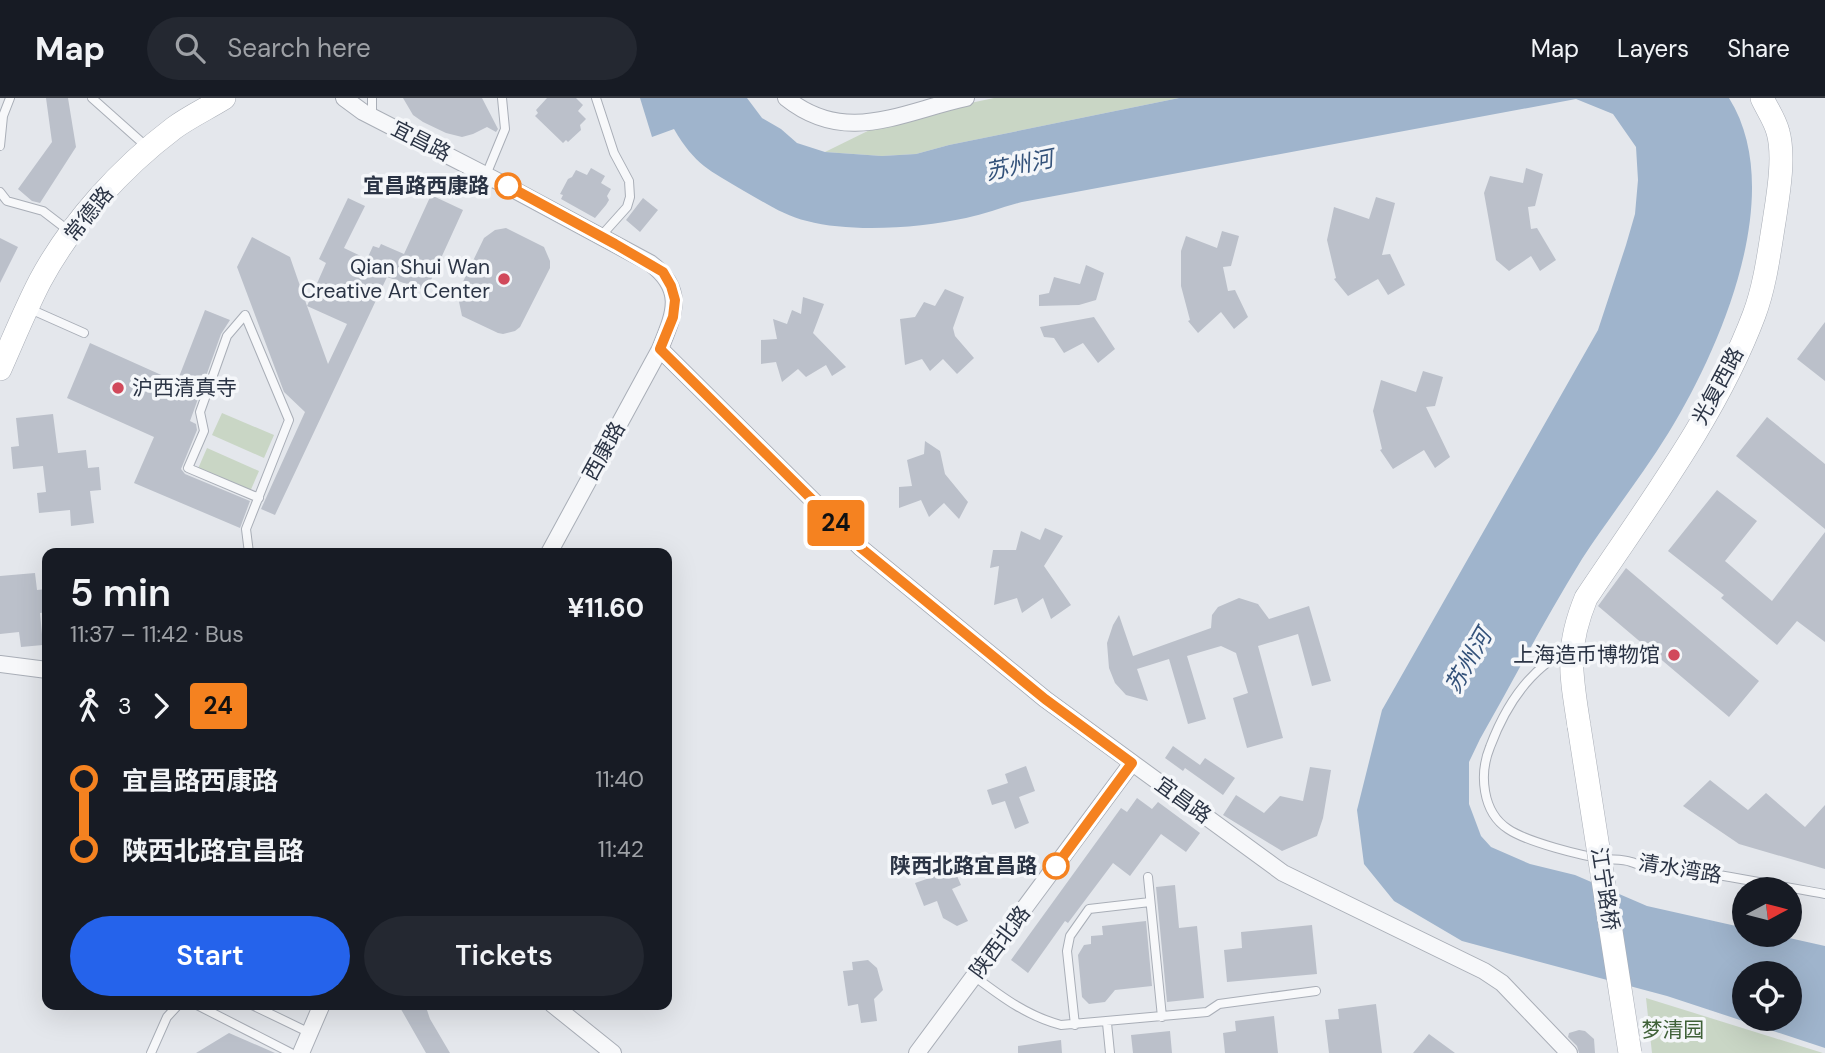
<!DOCTYPE html>
<html lang="en">
<head>
<meta charset="utf-8">
<style>
  body { margin:0; font-family:"DM Sans","Noto Sans SC",sans-serif; background:#242831; color:#f1f3f6; height:100vh; display:flex; flex-direction:column; font-size:26px; white-space:nowrap }
  * { box-sizing:border-box; margin:0 }
  p { font-size:23px; color:#9ea1a6 }
  .icon { flex:none; width:38px; height:38px; fill:none; stroke:currentColor; stroke-width:2; stroke-linecap:round; stroke-linejoin:round }
  .map { position:relative; flex:1; overflow:hidden }
  .side { position:absolute; left:42px; top:450px; width:630px; height:462px; display:flex; flex-direction:column; background:#171b24; border-radius:14px; box-shadow:0 7px 28px #0002 }
  .side>* { flex:none }
  .badge { padding:0 14px; border-radius:5px; font-size:24px; line-height:46px }
  .needle { width:46px; rotate:83deg }
  .tools { position:absolute; left:1732px; top:779px; display:grid; gap:14px }
  .tools a { display:grid; place-items:center; width:70px; height:70px; border-radius:50%; background:#171b24; box-shadow:0 7px 28px #0002; font-size:35px }
  .map>.badge { position:absolute; translate:-50% -50%; box-shadow:0 0 0 4px #fff }
  .legs { display:flex; align-items:center; gap:10px; height:77px; padding:0 28px; font-size:23px }
  .legs p { margin-inline-start:auto }
  .headline { display:flex; align-items:center; justify-content:space-between; height:119px; padding:0 28px }
  h1 { font-size:38px; font-weight:600; line-height:52px }
  .button { display:flex; gap:14px; margin-top:auto; padding:14px 28px }
  .button a { flex:1; height:80px; border-radius:42px; background:#2563eb; color:#fff; font-size:28px; font-weight:600; line-height:80px; text-align:center }
  .button a+a { background:#242831; color:#f1f3f6 }
  ul { padding:0 28px; list-style:none }
  li { display:flex; align-items:center; gap:24px; height:70px; font-size:26px }
  li i { display:grid; place-items:center; width:10px; height:100%; margin:0 9px; background:currentColor }
  li i::after { content:''; width:18px; height:18px; margin:-9px; border:5px solid; border-radius:50%; background:#171b24 }
  li p { margin-inline-start:auto }
  li:first-child i { background:linear-gradient(#0000 50%,currentColor 0) }
  li:last-child i { background:linear-gradient(currentColor 50%,#0000 0) }
  header { display:flex; align-items:center; gap:42px; box-sizing:border-box; height:98px; padding:0 35px; background:#171b24; border-bottom:2px solid #363941 }
  header strong { font-size:33px }
  nav { display:flex; gap:38px; margin-inline-start:auto; font-size:24px }
  .search { width:490px; height:63px; background:#242831; display:flex; align-items:center; gap:18px; box-sizing:border-box; padding:0 24px; border-radius:38px; color:#9ea1a6; font-size:26px }
  .map>svg:first-child { display:block }
  .green { fill:#c9d6c5 }
  .water { fill:#9fb4cc; fill-rule:evenodd }
  .building { fill:#bbc0ca; fill-rule:evenodd }
  .lines { fill:none; stroke-linecap:round; stroke-linejoin:round }
  .lane-casing { stroke:#a9aeb7; stroke-width:10 }
  .street-casing { stroke:#a9aeb7; stroke-width:18 }
  .secondary-casing { stroke:#a9aeb7; stroke-width:24 }
  .lane { stroke:#f7f8fa; stroke-width:8 }
  .street { stroke:#f7f8fa; stroke-width:16 }
  .secondary { stroke:#fff; stroke-width:23 }
  .secondary-bridge-casing { stroke:#a9aeb7; stroke-width:24; stroke-linecap:butt }
  .secondary-bridge { stroke:#fff; stroke-width:23 }
  .line-1-casing { stroke:#fff; stroke-width:16 }
  .line-1 { stroke:#f58220; stroke-width:10 }
  .stop-1-dot { fill:#fff; stroke:#f58220; stroke-width:3.5 }
  .poi-dot { fill:#d1495b; stroke:#f4f6f9; stroke-width:2.5 }
  .labels { text-anchor:middle; stroke-width:7; stroke-linejoin:round; paint-order:stroke }
  .street-label { font-size:21px; fill:#2b3445; stroke:#f4f6f9 }
  .stop-label { font-size:21px; font-weight:bold; fill:#2b3445; stroke:#f4f6f9; text-anchor:end }
  .poi-label { font-size:21px; fill:#2b3445; stroke:#f4f6f9; text-anchor:end }
  .park-label { font-size:21px; fill:#3f6138; stroke:#f4f6f9 }
  .water-label { font-size:23px; font-style:italic; fill:#34527a; stroke:#f4f6f9 }
</style>
</head>
<body>
<header>
<strong>Map</strong>
<div class="search"><svg class="icon" aria-label="search" viewBox="0 0 24 24"><circle cx="10" cy="10" r="6"/><path d="M15 15l6 6"/></svg>Search here</div>
<nav><a>Map</a><a>Layers</a><a>Share</a></nav>
</header>
<div class="map">
<svg width="1825" height="955" viewBox="0 0 1825 955">
  <rect width="100%" height="100%" fill="#e4e7ec"/>
  <path class="green" d="M994,0H1179L949,47L916,56L882,58L825,54L890,22Z
    M222,315L274,337L264,360L212,337Z
    M207,350L259,373L249,396L197,373Z
    M1646,900L1823,955H1652Z"/>
  <path class="water" d="M640,0H747L762,20L781,31L797,45L825,54L882,58L916,56L949,47L1179,0H1729C1788,94 1721,249 1669,334C1642,378 1610,418 1582,461C1546,519 1514,581 1480,641L1469,664V706L1481,738L1491,749L1530,766L1575,777L1647,808L1745,830V836L1776,837L1825,848V950L1667,898L1462,843L1394,803L1364,766L1357,712L1382,612L1598,232L1626,147L1635,116L1638,82L1636,49L1613,16L1576,1L1022,104C1003,109 985,116 966,120C920,130 852,135 807,123C784,118 764,104 744,93C709,72 695,67 674,31L652,39ZM1745,875H1790V920H1745Z"/>
  <path class="building" d="M46,0H68L76,49L40,105L32,103L18,91L52,44Z
    M403,0H482L498,31L496,34L487,29L473,36L462,39L446,35L423,24L413,17Z
    M547,0H576L583,7L578,13L586,21L580,27L581,32L568,44L566,42L563,45L535,18L538,15L536,12Z
    M591,70L605,78L601,85L611,91L607,98L609,102L606,107L595,120L561,101L563,97L560,96L568,81L572,79L576,72L587,77Z
    M1526,70L1543,76L1535,108L1528,109L1531,131L1537,130L1556,162L1540,173L1531,158L1509,173L1496,162L1484,95L1490,78L1523,85Z
    M431,97L463,112L426,193L387,179L275,417L261,411L305,314L284,294L237,169L252,139L290,159L307,208L326,165L319,161L348,100L365,108L344,150L367,161L373,148L379,150L381,146L404,156ZM307,208L347,226L328,266Z
    M1376,99L1395,105L1382,157L1390,156L1405,187L1388,197L1378,181L1348,198L1334,181L1336,180L1327,142L1334,109L1369,121Z
    M643,100L658,112L640,134L626,122Z
    M506,130L544,149L550,163V170L520,229L515,233L503,236L498,235L462,218L458,199L459,192L484,140L495,132Z
    M1222,133L1239,138L1231,168L1223,169L1228,193L1235,192L1248,219L1234,231L1221,214L1198,235L1188,223L1190,222L1181,188V153L1186,138L1217,150Z
    M0,140L18,149L0,185Z
    M1086,167L1104,175L1096,202L1079,207L1039,208V197L1049,195L1054,179L1080,186Z
    M945,191L964,199L953,230L955,238L974,260L957,276L943,261L930,273L922,261L905,267L900,221L915,219L924,204L935,208Z
    M803,199L824,206L813,235L846,269L832,278L826,267L806,279L798,271L782,284L776,264L761,266V242L777,241L773,221L787,226L792,212L801,216Z
    M205,212L230,222L221,236L194,312L190,323L196,326L197,332L181,371L185,376L250,403L240,430L134,385L154,339L67,300L90,245L177,284Z
    M1094,219L1115,251L1098,265L1083,245L1064,255L1054,240L1044,239L1040,229Z
    M1825,224V283L1797,261Z
    M1423,273L1443,279L1435,308L1426,309L1450,359L1435,370L1424,352L1393,371L1380,352L1382,351L1373,313L1381,282L1416,294Z
    M53,316L58,355L86,352L88,370L99,369L101,392L90,393L94,425L71,428L70,412L39,415L37,395L46,394L43,368L13,371L11,349L19,348L16,320Z
    M1767,319L1825,366V431L1736,358Z
    M925,343L940,353L945,376L968,404L959,421L944,405L929,419L921,402L899,410V389L912,388L907,362L924,356Z
    M1717,392L1757,423L1725,463L1772,503L1825,434V544L1797,523L1777,547L1721,500L1724,497L1668,453Z
    M1045,430L1063,438L1044,468L1071,507L1051,521L1043,500L1022,515L1017,500L994,507L999,468L990,470L993,452H1016L1021,433L1040,442Z
    M1626,470L1759,583L1729,619L1598,508Z
    M35,475L37,492L47,491V514L40,515L43,547L21,549L19,534L0,536V478Z
    M1239,500L1258,506L1269,521L1309,508L1331,583L1312,588L1298,536L1258,548L1283,640L1247,650L1233,600L1248,595L1236,555L1221,548L1187,558L1206,621L1188,626L1169,561L1137,571L1148,603L1126,597L1115,585L1109,570L1107,545L1113,527L1119,517L1133,558L1211,530L1212,517L1218,509Z
    M1173,648L1200,667L1205,660L1235,680L1223,697L1185,670L1183,673L1165,660Z
    M1026,668L1035,693L1019,699L1029,725L1015,731L1005,703L992,707L987,692L1008,685L1005,676Z
    M1310,669L1331,672L1323,720L1317,738L1282,753L1223,717L1236,697L1264,715L1280,698L1303,703Z
    M1710,682L1748,712L1766,695L1805,729L1825,707V771L1739,746L1683,708Z
    M1137,700L1152,711L1158,704L1200,735L1186,754L1161,736L1130,778L1113,765L1068,825L1065,823L1028,875L1011,862L1121,710L1127,714Z
    M947,774L957,778L961,787L952,791L968,823L957,828L943,820L937,803L924,808L915,785Z
    M1175,787L1179,830L1197,828L1204,900L1167,904L1156,789Z
    M1146,823L1152,888L1115,892L1105,904L1089,906L1082,899L1078,857L1084,847L1091,846V838L1103,837L1102,828Z
    M1312,827L1317,876L1227,884L1224,852L1242,850L1241,834Z
    M868,862L877,870L883,892L874,901L877,923L861,925L858,906L848,908L843,873L853,872L852,864Z
    M398,906H425L430,921L450,955H426Z
    M1376,906L1382,955H1329L1325,922L1339,921L1338,911Z
    M1274,918L1278,955H1225L1223,935L1236,933L1235,923Z
    M1579,932L1585,933L1594,941L1595,955H1579L1577,948L1568,939L1569,935Z
    M1170,933L1172,955H1133L1131,937Z
    M229,935L275,955H196Z
    M1429,936L1455,955H1413Z
    M1061,942L1062,955H1018V948Z"/>
  <g class="lines">
    <g class="lane-casing">
      <path id="lane" d="M92,0L147,49
        M372,0V18
        M596,0L614,55L629,83L630,99L627,109L601,138
        M0,48L3,18L10,0
        M486,77L505,31L502,0
        M0,94L7,103L43,113L69,133
        M30,211L84,235
        M249,455L246,431L289,322L245,217L227,238L200,314L204,333L188,370L259,400
        M1568,552C1529,571 1505,609 1490,649C1479,676 1482,714 1508,731C1527,744 1582,758 1605,761C1613,762 1623,761 1631,764C1636,765 1641,768 1646,770C1661,774 1678,770 1694,773C1738,780 1781,788 1825,796
        M1148,779L1162,919
        M974,878C1002,899 1027,918 1061,927L1207,914L1219,906L1316,893
        M191,906L197,907L291,955
        M250,906L310,935
        M1107,925L1110,955
        M1075,927L1067,853L1070,838L1089,811L1150,804
        M151,955L167,919L179,906"/>
    </g>
    <g class="street-casing">
      <path id="street" d="M344,0L363,14L507,88L650,165C686,192 674,216 660,251L549,455
        M786,0C846,48 901,14 966,0
        M660,251L861,450L1045,601L1283,775L1484,873L1502,885L1569,955
        M0,566L47,572
        M552,906L613,955
        M301,955L322,906
        M917,955L1132,665"/>
    </g>
    <g class="secondary-casing">
      <path id="secondary" d="M0,271C13,242 25,212 40,183C71,125 121,70 174,30C189,19 208,10 224,0
        M1579,628C1571,576 1565,551 1586,500C1645,411 1716,318 1754,217C1765,188 1769,155 1774,124C1778,98 1785,59 1778,34C1775,22 1767,11 1762,0"/>
    </g>
    <use href="#lane" class="lane"/>
    <use href="#street" class="street"/>
    <use href="#secondary" class="secondary"/>
    <g class="secondary-bridge-casing">
      <path id="secondary-bridge" d="M1579,628L1630,955"/>
    </g>
    <use href="#secondary-bridge" class="secondary-bridge"/>
  </g>
  <g class="lines">
    <g class="line-1-casing">
      <path id="line-1" d="M508,88L615,146L663,174L671,188L675,202L673,219L660,251L861,450L1045,601L1132,665L1056,768"/>
    </g>
    <use href="#line-1" class="line-1"/>
  </g>
  <g class="stop-1-dot">
    <circle cx="508" cy="88" r="12"/>
    <circle cx="1056" cy="768" r="12"/>
  </g>
  <g class="poi-dot">
    <circle cx="504" cy="181" r="7"/>
    <circle cx="118" cy="290" r="7"/>
    <circle cx="1674" cy="557" r="7"/>
  </g>
  <g class="labels">
    <g class="street-label">
      <text transform="translate(421 43) rotate(27)" y="7">宜昌路</text>
      <text transform="translate(89 116) rotate(-51)" y="7">常德路</text>
      <text transform="translate(1718 288) rotate(-62)" y="7">光复西路</text>
      <text transform="translate(604 353) rotate(-61)" y="7">西康路</text>
      <text transform="translate(1183 702) rotate(36)" y="7">宜昌路</text>
      <text transform="translate(1680 771) rotate(9)" y="7">清水湾路</text>
      <text transform="translate(1605 791) rotate(81)" y="7">江宁路桥</text>
      <text transform="translate(1000 844) rotate(-53)" y="7">陕西北路</text>
    </g>
    <g class="stop-label">
      <text x="489" y="95">宜昌路西康路</text>
      <text x="1037" y="775">陕西北路宜昌路</text>
    </g>
    <g class="poi-label">
      <text x="490" y="176">Qian Shui Wan<tspan x="490" dy="24">Creative Art Center</tspan></text>
      <text x="132" y="297" text-anchor="start">沪西清真寺</text>
      <text x="1660" y="564">上海造币博物馆</text>
    </g>
    <g class="park-label">
      <text x="1673" y="939">梦清园</text>
    </g>
    <g class="water-label">
      <text transform="translate(1019 67) rotate(-12)" y="8">苏州河</text>
      <text transform="translate(1468 563) rotate(-60)" y="8">苏州河</text>
    </g>
  </g>
</svg>
<div class="tools">
<a><svg class="needle" viewBox="-14 -14 28 28"><path d="M0-13l5 13h-10z" fill="#e53935"/><path d="M0 13l5-13h-10z" fill="#9ea1a6"/></svg></a>
<a><svg class="icon" aria-label="locate" viewBox="0 0 24 24"><circle cx="12" cy="12" r="6"/><path d="M12 2v4M12 18v4M2 12h4M18 12h4"/></svg></a>
</div>
<b class="badge" style="left:836px;top:425px;background:#f58220;color:#111">24</b>
<section class="side">
<div class="headline"><div><h1>5 min</h1><p>11:37 – 11:42 · Bus</p></div><b>¥11.60</b></div>
<div class="legs"><svg class="icon" aria-label="walk" viewBox="0 0 24 24"><circle cx="13" cy="4" r="2"/><path d="M13 8l-2 6 4 7M11 14l-3 7M7 12l3-4h3l4 4"/></svg>3<svg class="icon" aria-label="forward" viewBox="0 0 24 24"><path d="M9 5l7 7-7 7"/></svg><b class="badge" style="background:#f58220;color:#111">24</b></div>
<ul>
<li><i style="color:#f58220"></i><b>宜昌路西康路</b><p>11:40</p></li>
<li><i style="color:#f58220"></i><b>陕西北路宜昌路</b><p>11:42</p></li>
</ul>
<div class="button"><a>Start</a><a>Tickets</a></div>
</section>
</div>
</body>
</html>
